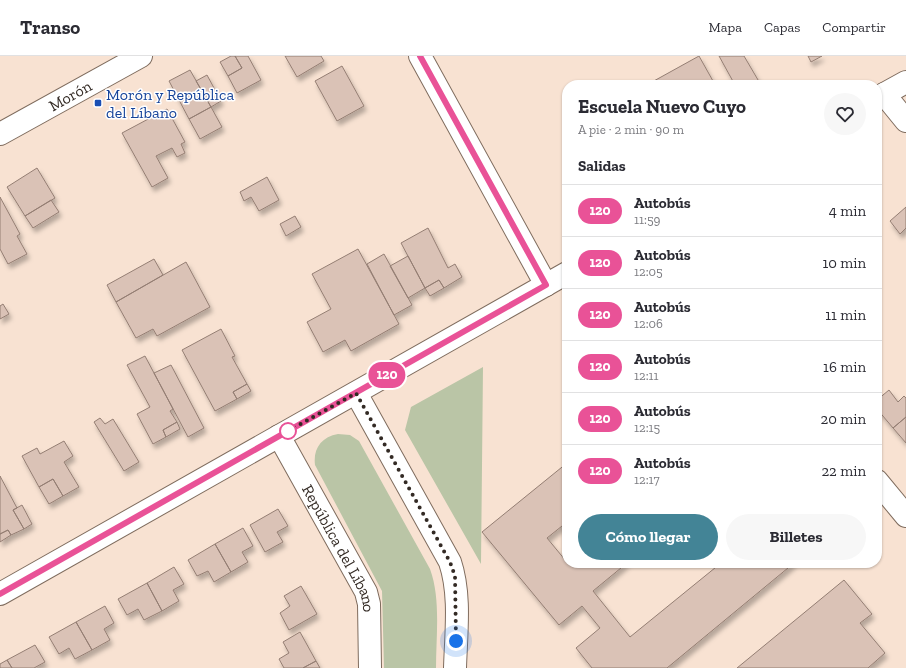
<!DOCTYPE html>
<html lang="es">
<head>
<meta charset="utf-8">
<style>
  body { margin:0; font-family:"Zilla Slab",serif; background:#f7f7f7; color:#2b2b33; height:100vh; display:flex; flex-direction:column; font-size:15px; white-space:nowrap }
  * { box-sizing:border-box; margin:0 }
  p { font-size:13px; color:#7c7c81 }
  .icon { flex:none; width:22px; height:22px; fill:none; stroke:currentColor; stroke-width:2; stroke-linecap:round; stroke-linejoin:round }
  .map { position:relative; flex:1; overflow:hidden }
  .details { position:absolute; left:562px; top:24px; width:320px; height:488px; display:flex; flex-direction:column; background:#fff; border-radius:16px; box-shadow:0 1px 3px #0004 }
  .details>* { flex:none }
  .badge { padding:0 8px; border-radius:13px; font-size:14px; line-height:26px }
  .you { position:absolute; width:20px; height:20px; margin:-10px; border:3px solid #fff; border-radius:50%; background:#1a73e8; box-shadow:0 0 0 6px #1a73e833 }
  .map>.badge { position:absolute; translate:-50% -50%; box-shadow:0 0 0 2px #fff }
  h2 { padding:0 16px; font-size:15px; line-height:36px }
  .round { display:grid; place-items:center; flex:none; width:42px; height:42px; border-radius:21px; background:#f7f7f7 }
  .head { display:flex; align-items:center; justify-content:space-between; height:68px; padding:0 16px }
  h1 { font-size:19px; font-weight:800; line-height:30px }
  .button { display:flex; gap:8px; margin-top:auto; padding:8px 16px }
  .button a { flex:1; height:46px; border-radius:24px; background:#438496; color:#fff; font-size:16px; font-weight:800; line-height:46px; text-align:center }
  .button a+a { background:#f7f7f7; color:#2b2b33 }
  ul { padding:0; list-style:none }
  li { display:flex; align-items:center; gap:12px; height:52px; padding:0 16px; border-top:1px solid #e1e1e2 }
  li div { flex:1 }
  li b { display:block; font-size:15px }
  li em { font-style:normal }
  li .badge { min-width:44px; font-weight:700; text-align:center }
  header { display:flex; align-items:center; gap:24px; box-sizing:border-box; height:56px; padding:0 20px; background:#fff; border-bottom:1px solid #e1e1e2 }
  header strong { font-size:19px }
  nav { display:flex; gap:22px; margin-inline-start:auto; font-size:14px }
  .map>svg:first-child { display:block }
  .green { fill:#bac5a6 }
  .building { fill:#dac2b6; stroke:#947e73; filter:url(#shadow) }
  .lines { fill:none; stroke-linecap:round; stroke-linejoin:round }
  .street-casing { stroke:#7f6c5e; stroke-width:24 }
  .street { stroke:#fff; stroke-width:22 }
  .line-casing { stroke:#fff; stroke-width:9 }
  .line { stroke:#e95297; stroke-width:6 }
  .walk { stroke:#332a24; stroke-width:4; stroke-dasharray:0 7.2 }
  .transit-dot { fill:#1a4fb4; stroke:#fff; stroke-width:1.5 }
  .stop-dot { fill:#fff; stroke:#e95297; stroke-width:2 }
  .labels { text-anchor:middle; stroke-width:3; stroke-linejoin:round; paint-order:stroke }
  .transit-label { font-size:16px; fill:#164399; stroke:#fff; text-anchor:start }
  .street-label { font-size:16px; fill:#332a24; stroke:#fff }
</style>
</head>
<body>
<header>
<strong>Transo</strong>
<nav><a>Mapa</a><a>Capas</a><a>Compartir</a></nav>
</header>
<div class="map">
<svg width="906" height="612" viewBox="0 0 906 612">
  <defs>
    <filter id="shadow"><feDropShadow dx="2.5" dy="4.5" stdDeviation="2" flood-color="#0004"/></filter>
  </defs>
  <rect width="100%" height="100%" fill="#f8e2d2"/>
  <path class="green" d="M483,311L481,508L405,374L411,351Z
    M338,378L350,379L359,385L430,513C441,543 436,580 436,612H384L382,535L315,409C313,393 321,381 338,378Z"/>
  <path class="building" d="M231,0H235L242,12L228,20L220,6Z
    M235,0H248L261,24L237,37L228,20L242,12Z
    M285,0H321L324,5L297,21Z
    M699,0L713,25L706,29H654L652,26Z
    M719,0H744L761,29H735Z
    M808,0H822L811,6Z
    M342,10L364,50L337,65L315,25Z
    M190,14L211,51L189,63L169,25Z
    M207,19L221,45L211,51L196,25Z
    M211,51L222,71L200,83L189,63Z
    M167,53L185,86L181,88L185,97L177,101L172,92L156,100L168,122L152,131L122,77Z
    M37,112L55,142L25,160L7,131Z
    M267,121L279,144L259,155L251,141L244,145L240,136Z
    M0,141L20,178L17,180L27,198L8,208L0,193Z
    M51,144L59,156L33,172L25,160Z
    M906,151V172L900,178L890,165Z
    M295,160L301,171L286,180L280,168Z
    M428,172L448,212L455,208L462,221L444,232L439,224L425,232L401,187Z
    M358,193L399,268L351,295L345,284L323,296L307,266L331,253L312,218Z
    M384,198L412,249L394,259L367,208Z
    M408,200L425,232L408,242L390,210Z
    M154,203L163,219L116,246L107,229Z
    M186,206L210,251L157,280L153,273L136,282L116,246Z
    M439,224L444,232L430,240L425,232Z
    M3,248L9,258L0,263V250Z
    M221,273L235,300L232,301L247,328L233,336L237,343L215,355L182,294Z
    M145,300L173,353L170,355L177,366L163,374L166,381L153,388L137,358L150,351L127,309Z
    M171,309L204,372L188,381L154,317Z
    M247,328L251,335L237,343L233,336Z
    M889,334L898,346L904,340L906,342V361L893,372L877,353V344Z
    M906,361V387L893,372Z
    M100,362L105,368L113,363L139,406L124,415L94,366Z
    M177,366L180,373L166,381L163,374Z
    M64,385L73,400L64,406L79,431L63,440L53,423L39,431L22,400L37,392L40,398Z
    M567,407V466L547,482L566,505L567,504V507H627L593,535L630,581L721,507H794L667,612H592L576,592L600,572L582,550L559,569L482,476Z
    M0,420L17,452L13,454L24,473L11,479L8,474L0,478Z
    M53,423L63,440L49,448L39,431Z
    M22,449L32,468L24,473L13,454Z
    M278,453L288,470L277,476L283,486L265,496L250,469Z
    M243,472L253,490L242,496L248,506L231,516L215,488Z
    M8,474L11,479L0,486V478Z
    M215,488L231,516L214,526L208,515L197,520L188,504Z
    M174,511L184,528L173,534L179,545L162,555L147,527Z
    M844,524L872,558L860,567L885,597L868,612H737Z
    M147,527L162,555L144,564L138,553L127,559L118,543Z
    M301,530L317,558L289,574L280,557L290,550L284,540Z
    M105,550L114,567L104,573L110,584L92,594L76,566Z
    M76,566L92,594L75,603L69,592L59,598L49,581Z
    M300,576L316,605L303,612H284L279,603L289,597L283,586Z
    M35,589L45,606L34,612H12L7,604Z
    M7,604L12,612H0V608Z
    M316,605L320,612H303Z"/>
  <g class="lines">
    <g class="street-casing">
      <g id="street">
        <path d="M420,0L546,229"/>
        <path d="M884,38L906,65"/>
        <path d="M877,42L906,26"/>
        <path id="s1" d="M0,78L141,0"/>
        <path d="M356,337L450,506C461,539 456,577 455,612"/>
        <path id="s2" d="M279,380L366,536L369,548L370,612"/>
        <path d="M877,425L906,460"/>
        <path d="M0,538L567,217"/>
      </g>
    </g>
    <use href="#street" class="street"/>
  </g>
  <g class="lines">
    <g class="line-casing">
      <path id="line" d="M0,538L546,229L420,0"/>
    </g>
    <use href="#line" class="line"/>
    <path class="walk" d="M288,375L356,337L450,506L455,520L456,585"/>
  </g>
  <rect class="transit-dot" x="94" y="43" width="8" height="8" rx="2"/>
  <circle class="stop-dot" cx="288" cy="375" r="8"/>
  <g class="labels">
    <g class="transit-label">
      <text x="106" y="44">Morón y República<tspan x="106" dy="18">del Líbano</tspan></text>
    </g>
    <g class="street-label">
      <text dy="6" stroke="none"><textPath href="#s1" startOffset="80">Morón</textPath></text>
      <text dy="6" stroke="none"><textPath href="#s2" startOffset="128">República del Líbano</textPath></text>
    </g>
  </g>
</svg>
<div class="you" style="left:456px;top:585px"></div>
<b class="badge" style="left:387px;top:319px;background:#e95297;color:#fff">120</b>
<section class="details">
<div class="head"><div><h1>Escuela Nuevo Cuyo</h1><p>A pie · 2 min · 90 m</p></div><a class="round"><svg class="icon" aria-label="heart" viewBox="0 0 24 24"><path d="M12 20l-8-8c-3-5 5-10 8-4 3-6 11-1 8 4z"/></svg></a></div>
<h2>Salidas</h2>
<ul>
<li><span class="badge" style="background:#e95297;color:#fff">120</span><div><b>Autobús</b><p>11:59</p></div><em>4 min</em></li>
<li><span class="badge" style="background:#e95297;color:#fff">120</span><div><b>Autobús</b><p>12:05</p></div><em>10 min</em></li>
<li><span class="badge" style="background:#e95297;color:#fff">120</span><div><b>Autobús</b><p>12:06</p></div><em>11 min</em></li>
<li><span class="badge" style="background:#e95297;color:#fff">120</span><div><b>Autobús</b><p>12:11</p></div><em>16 min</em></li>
<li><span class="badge" style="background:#e95297;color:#fff">120</span><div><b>Autobús</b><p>12:15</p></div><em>20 min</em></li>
<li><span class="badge" style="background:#e95297;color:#fff">120</span><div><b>Autobús</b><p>12:17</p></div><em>22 min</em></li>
</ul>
<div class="button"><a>Cómo llegar</a><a>Billetes</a></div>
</section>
</div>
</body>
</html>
